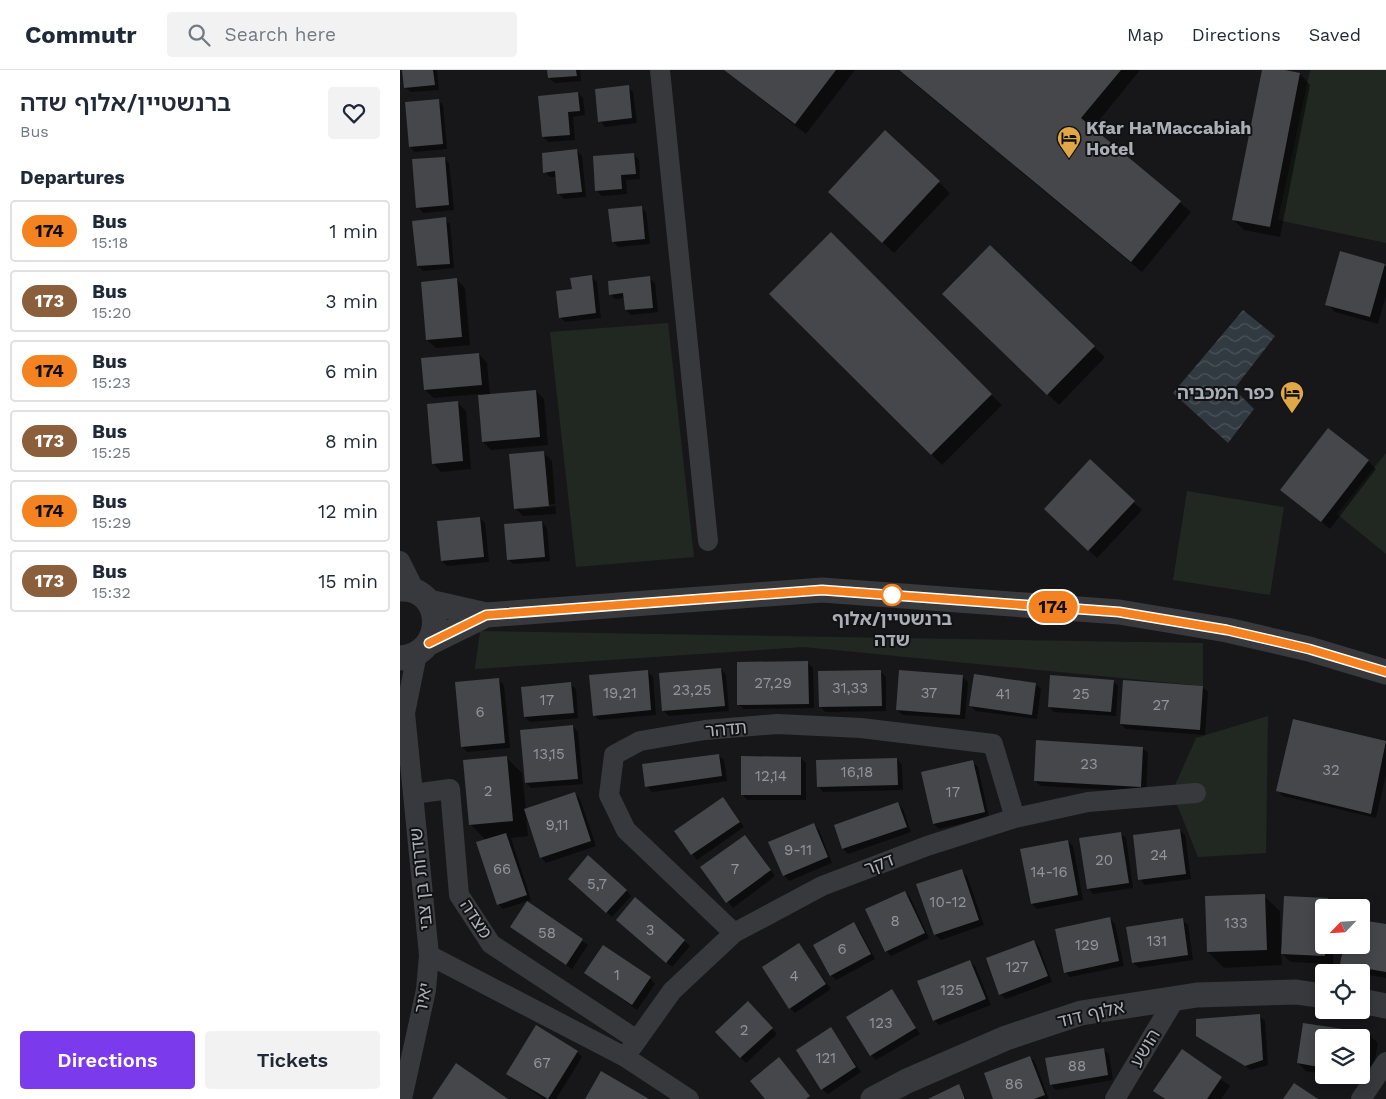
<!DOCTYPE html>
<html lang="en">
<head>
<meta charset="utf-8">
<style>
  body { margin:0; font-family:"Work Sans","Noto Sans Hebrew",sans-serif; background:#f2f2f3; color:#1f2937; height:100vh; display:flex; flex-direction:column; font-size:19px; white-space:nowrap }
  * { box-sizing:border-box; margin:0 }
  p { font-size:16px; color:#747a83 }
  .icon { flex:none; width:28px; height:28px; fill:none; stroke:currentColor; stroke-width:2; stroke-linecap:round; stroke-linejoin:round }
  .map { position:relative; flex:1; overflow:hidden }
  .details { display:flex; flex-direction:column; background:#fff; width:400px }
  .details>* { flex:none }
  .badge { padding:0 10px; border-radius:16px; font-size:18px; line-height:32px }
  .needle { width:32px; rotate:245deg }
  .fabs { position:absolute; left:915px; top:829px; display:grid; gap:10px }
  .fabs a { display:grid; place-items:center; width:55px; height:55px; border-radius:5px; background:#fff; box-shadow:0 2px 12px #0003; font-size:25px }
  .map>.badge { position:absolute; translate:-50% -50%; box-shadow:0 0 0 2px #fff }
  h2 { padding:0 20px; font-size:19px; line-height:45px }
  .round { display:grid; place-items:center; flex:none; width:52px; height:52px; border-radius:5px; background:#f2f2f3 }
  .summary { display:flex; align-items:center; justify-content:space-between; height:85px; padding:0 20px }
  h1 { font-size:24px; font-weight:600; line-height:38px }
  .action { display:flex; gap:10px; margin-top:auto; padding:10px 20px }
  .action a { flex:1; height:58px; border-radius:5px; background:#7c3aed; color:#fff; font-size:20px; font-weight:600; line-height:58px; text-align:center }
  .action a+a { background:#f2f2f3; color:#1f2937 }
  ul { padding:0; list-style:none }
  li { display:flex; align-items:center; gap:15px; height:62px; margin:0 10px 8px; padding:0 10px; border:2px solid #e0e1e3; border-radius:5px }
  li div { flex:1 }
  li b { display:block; font-size:19px }
  li em { font-style:normal }
  li .badge { min-width:55px; font-weight:700; text-align:center }
  header { display:flex; align-items:center; gap:30px; box-sizing:border-box; height:70px; padding:0 25px; background:#fff; border-bottom:1px solid #e0e1e3 }
  header strong { font-size:24px }
  nav { display:flex; gap:28px; margin-inline-start:auto; font-size:18px }
  .search { width:350px; height:45px; background:#f2f2f3; display:flex; align-items:center; gap:12px; box-sizing:border-box; padding:0 18px; border-radius:5px; color:#747a83; font-size:19px }
  main { display:flex; flex:1; min-height:0 }
  .map>svg:first-child { display:block }
  .green { fill:#212822 }
  .water { fill:url(#water-waves) }
  .shadow { fill:#0007; fill-rule:evenodd }
  .building { fill:#46474b }
  .lines { fill:none; stroke-linecap:round; stroke-linejoin:round }
  .minor { stroke:#38393d; stroke-width:20 }
  .tertiary { stroke:#38393d; stroke-width:25 }
  .line-casing { stroke:#fff; stroke-width:11 }
  .line { stroke:#f58220; stroke-width:8 }
  .stop-dot { fill:#fff; stroke:#f58220; stroke-width:2.5 }
  .labels { text-anchor:middle; stroke-width:4; stroke-linejoin:round; paint-order:stroke }
  .number-label { font-size:15px; fill:#91959c }
  .poi-label { font-size:18px; font-weight:bold; fill:#aaafb7; stroke:#121214; text-anchor:start }
  .stop-label { font-size:18px; font-weight:bold; fill:#aaafb7; stroke:#121214 }
  .street-label { font-size:18px; fill:#aaafb7; stroke:#121214 }
</style>
</head>
<body>
<header>
<strong>Commutr</strong>
<div class="search"><svg class="icon" aria-label="search" viewBox="0 0 24 24"><circle cx="10" cy="10" r="6"/><path d="M15 15l6 6"/></svg>Search here</div>
<nav><a>Map</a><a>Directions</a><a>Saved</a></nav>
</header>
<main>
<section class="details">
<div class="summary"><div><h1>ברנשטיין/אלוף שדה</h1><p>Bus</p></div><a class="round"><svg class="icon" aria-label="heart" viewBox="0 0 24 24"><path d="M12 20l-8-8c-3-5 5-10 8-4 3-6 11-1 8 4z"/></svg></a></div>
<h2>Departures</h2>
<ul>
<li><span class="badge" style="background:#f58220;color:#111">174</span><div><b>Bus</b><p>15:18</p></div><em>1 min</em></li>
<li><span class="badge" style="background:#8b5e3c;color:#fff">173</span><div><b>Bus</b><p>15:20</p></div><em>3 min</em></li>
<li><span class="badge" style="background:#f58220;color:#111">174</span><div><b>Bus</b><p>15:23</p></div><em>6 min</em></li>
<li><span class="badge" style="background:#8b5e3c;color:#fff">173</span><div><b>Bus</b><p>15:25</p></div><em>8 min</em></li>
<li><span class="badge" style="background:#f58220;color:#111">174</span><div><b>Bus</b><p>15:29</p></div><em>12 min</em></li>
<li><span class="badge" style="background:#8b5e3c;color:#fff">173</span><div><b>Bus</b><p>15:32</p></div><em>15 min</em></li>
</ul>
<div class="action"><a>Directions</a><a>Tickets</a></div>
</section>
<div class="map">
<svg width="986" height="1029" viewBox="0 0 986 1029">
  <defs>
    <pattern id="water-waves" width="16" height="10" patternUnits="userSpaceOnUse" patternTransform="scale(1.25)"><rect width="16" height="10" fill="#313a40"/><path d="M0 5q4-4 8 0t8 0" fill="none" stroke="#4c5459"/></pattern>
  </defs>
  <rect width="100%" height="100%" fill="#171719"/>
  <path class="green" d="M910,0H986V173L878,150Z
    M268,253L294,487L176,497L150,262Z
    M986,383V484L937,444Z
    M787,421L884,437L870,525L773,510Z
    M80,561L803,573V616L404,577L75,599Z
    M868,646L866,783L798,787L772,722L796,668Z"/>
  <path class="water" d="M843,240L875,266L834,319L854,339L828,373L773,323Z"/>
  <path class="shadow" d="M4,0H37L39,20L11,22L5,17Z
    M149,0H180L181,11L155,13L149,8Z
    M324,0H455L406,64Z
    M498,0H740L692,59L791,142L742,202Z
    M863,0H879L900,4L910,15L880,167L844,160L833,149Z
    M228,17L233,22L237,53L205,57L200,51Z
    M178,23L183,28L185,45L173,47L175,70L149,72L143,67Z
    M38,30L43,35L47,79L15,82L10,77Z
    M485,61L550,123L494,183L440,132Z
    M177,81L182,86L186,127L164,129L158,123L157,107H150L145,102Z
    M234,85L239,90L240,109L226,110L227,124L202,126L197,121Z
    M44,88L49,93L54,140L23,143L18,137Z
    M241,137L246,142L250,174L218,177L213,171Z
    M45,149L50,154L54,198L23,201L18,196Z
    M430,164L602,335L542,395L371,224Z
    M984,195L986,197V225L978,254L935,242L927,234Z
    M192,207L197,212L201,248L165,252L160,247Z
    M249,208L255,213L258,242L231,245L226,240L225,228L215,229L210,224Z
    M57,210L65,218L70,275L36,278L27,270Z
    M544,224L694,277L705,287L659,335Z
    M79,284L87,293L90,325L136,321L144,329L148,375L91,380L83,372L79,324L34,328L25,320Z
    M57,332L66,341L71,399L41,402L33,393Z
    M143,382L152,391L156,444L123,446L115,438ZM155,434V436L121,440V437Z
    M690,391L742,440L697,488L646,439Z
    M968,391L976,399L930,459L882,419Z
    M80,448L85,453L89,492L47,496L42,491Z
    M142,452L147,458L150,491L113,494L108,489Z
    M408,593L413,598L414,638L344,639L338,634Z
    M321,599L326,605L329,641L269,646L264,641Z
    M247,601L253,607L256,645L199,650L194,645Z
    M480,601L486,607V641L425,642L420,636Z
    M562,606L568,612L565,649L503,645L497,640Z
    M98,609L104,615L110,678L67,682L62,676Z
    M713,611L718,616L716,646L654,642L649,637Z
    M170,614L176,619L178,648L130,652L125,647Z
    M635,614L641,619L637,649L576,641L571,636Z
    M803,617L808,622L805,665L726,659L721,654Z
    M894,650L986,672V705L976,748L883,726L878,721Z
    M173,656L178,662L183,714L131,718L126,713Z
    M742,678L748,683L746,722L641,716L635,711Z
    M318,685L324,690L327,711L252,722L247,716Z
    M106,687L122,703L126,740L175,724L180,729L196,776L146,793L141,787L126,747L128,766L111,768L131,830L103,839L98,834L86,770L70,754Z
    M401,688L406,693V730H347L342,724Z
    M497,689L502,695L503,720L423,722L418,716Z
    M572,692L578,697L589,747L539,759L534,754Z
    M328,734L344,757L297,790L276,761Z
    M498,734L503,739L511,762L448,784L443,779L435,756Z
    M414,755L419,760L432,793L389,811L384,805Z
    M780,760L785,765L791,809L745,815L740,809Z
    M720,763L726,768L733,818L693,824L688,818Z
    M350,771L375,806L333,838L302,798Z
    M668,771L673,776L683,830L637,839L632,834Z
    M561,800L567,806L584,855L541,870L535,865L518,815Z
    M175,814L226,820L231,826L212,847Z
    M505,822L510,827L529,868L491,886L486,881Z
    M864,826L880,841L881,870L927,829L935,837L924,838V875H934L933,894L891,892L881,883L882,895L824,898L808,882Z
    M235,829L290,876L272,897L222,855Z
    M128,833L188,875L172,899L112,857Z
    M710,849L715,854L724,896L670,907L665,902Z
    M782,850L788,855L793,890L739,898L733,893Z
    M453,854L459,859L475,889L436,910L431,905Z
    M986,856V908L950,902L942,894L945,875H961Z
    M634,871L639,877L652,912L606,929L600,924Z
    M398,874L431,919L395,943L390,938Z
    M570,891L575,896L591,935L539,955L534,950Z
    M186,903L250,908L255,914L237,940Z
    M492,921L520,964L476,990L471,985Z
    M347,933L377,964L346,993L317,962Z
    M859,946L865,951L868,995L851,1000L797,965Z
    M904,954L969,965L978,973L971,1012L930,1005H961V968H924V1004L906,1001L898,993Z
    M431,959L461,1002L428,1024L422,1019Z
    M703,979L709,984L713,1010L656,1020L651,1015Z
    M782,981L830,1016L821,1029H763L755,1021Z
    M177,982L182,987L156,1029H144L107,1004Z
    M630,987L635,992L649,1029H595Z
    M558,1016L567,1029H530Z"/>
  <path class="building" d="M2,0H33L35,15L4,18Z
    M147,0H176L177,6L148,8Z
    M324,0H436L395,54Z
    M499,0H721L681,48L781,131L731,192Z
    M862,0H885L900,3L870,157L832,150Z
    M229,15L232,48L198,52L195,19Z
    M178,22L180,41L168,42L170,65L142,67L138,26Z
    M39,29L43,74L9,77L5,32Z
    M485,60L540,111L482,173L428,122Z
    M177,79L182,122L157,124L155,101L143,103L142,83Z
    M234,83L236,104L221,105L222,119L195,121L193,86Z
    M45,87L49,135L16,138L12,89Z
    M242,136L245,169L212,172L208,139Z
    M46,147L50,194L17,196L12,151Z
    M431,162L592,324L531,385L369,224Z
    M590,175L695,276L647,325L542,224Z
    M940,181L985,194L970,247L925,235Z
    M192,205L196,243L159,248L156,221L172,219L170,208Z
    M250,206L253,238L225,240L223,223L209,225L208,211Z
    M57,208L62,267L26,270L21,212Z
    M79,283L82,315L24,320L21,288Z
    M136,320L140,367L82,372L78,325Z
    M58,331L63,391L32,394L27,334Z
    M928,358L969,390L921,452L880,420Z
    M144,381L149,436L114,439L109,384Z
    M690,389L735,431L688,481L644,439Z
    M80,447L84,487L41,491L37,451Z
    M142,451L145,487L107,490L104,454Z
    M408,591L409,634L337,635V592Z
    M321,598L325,636L262,641L259,603Z
    M248,600L251,640L193,646L189,605Z
    M481,600L482,636L419,637L418,601Z
    M499,600L563,605L560,645L496,640Z
    M574,604L636,613L632,645L569,636Z
    M650,605L714,610L711,642L648,637Z
    M99,608L105,673L61,677L55,612Z
    M723,610L803,616L800,660L720,654Z
    M171,612L174,643L124,647L121,617Z
    M893,649L986,671L971,744L876,721Z
    M173,655L178,709L125,713L120,660Z
    M636,670L743,677L741,717L634,711Z
    M319,684L322,706L245,717L242,694Z
    M107,686L113,751L69,755L63,690Z
    M341,686L401,687V725H341Z
    M497,688L498,715L417,717L416,690Z
    M573,690L585,742L533,754L521,702Z
    M175,722L191,771L140,788L124,739Z
    M323,727L340,752L291,785L274,761Z
    M498,732L507,757L442,779L434,755Z
    M414,753L428,787L383,806L368,772Z
    M780,759L786,804L738,810L733,765Z
    M721,762L729,813L687,819L679,768Z
    M106,763L127,825L97,835L76,772Z
    M345,765L371,800L326,833L300,797Z
    M668,770L678,825L631,834L620,779Z
    M188,785L227,820L206,843L168,809Z
    M562,799L579,850L534,865L516,814Z
    M505,821L525,863L485,882L465,839Z
    M865,824L867,880L807,882L805,826Z
    M884,826L928,828L927,838H924L925,886L881,884Z
    M235,827L285,870L266,893L216,850Z
    M127,831L183,869L166,895L110,857Z
    M710,847L719,891L664,903L655,859Z
    M783,848L788,885L732,893L726,857Z
    M961,850L986,854V902L940,894L944,875H961Z
    M454,852L471,884L430,906L413,875Z
    M634,870L648,906L599,925L586,888Z
    M399,873L426,914L389,939L362,897Z
    M203,875L251,907L232,935L184,903Z
    M570,890L586,929L533,951L517,911Z
    M492,919L516,958L470,986L446,947Z
    M348,931L373,958L340,988L315,962Z
    M860,944L863,990L845,996L796,966V949Z
    M903,953L970,963L963,1004H961V968H924V998L897,993Z
    M136,955L178,981L148,1029L106,1004Z
    M431,957L456,997L421,1020L396,980Z
    M704,978L708,1005L650,1015L645,988Z
    M782,979L822,1007L807,1029H765L753,1021Z
    M630,986L645,1025L634,1029H593L584,1003Z
    M379,987L410,1026L406,1029H365L350,1011Z
    M56,993L108,1029H32Z
    M201,1001L249,1029H185Z
    M894,1013L918,1029H883Z
    M559,1014L565,1029H528Z"/>
  <g class="lines">
    <path class="minor" d="M260,0L308,471
      M0,491L15,521
      M0,631L5,643L29,885L26,920L2,1029
      M5,643L17,584
      M13,724L50,719L59,825L91,874L237,970
      M334,863L226,760L209,725L214,685L240,671L305,660L377,654L461,658L593,674L615,748
      M29,885L225,987L289,1029
      M225,987L272,921L334,863L422,816L527,776L615,748L688,732L796,723
      M715,1029L776,927
      M961,1029L986,992"/>
    <path class="tertiary" d="M0,519C44,516 48,584 0,588
      M29,532L86,545L422,520L719,542L827,560L909,579L986,602
      M29,573L86,545
      M961,931L986,936
      M473,1029L507,1011L606,968L681,943L797,925L896,922L924,926"/>
  </g>
  <g class="lines">
    <g class="line-casing">
      <path id="line" d="M29,573L86,545L422,520L719,542L827,560L909,579L986,602"/>
    </g>
    <use href="#line" class="line"/>
  </g>
  <defs>
    <g id="hotel-pin" transform="scale(1.25)"><path d="M0 17L-7.5 6A9.5 9.5 0 1 1 7.5 6Z" fill="#e1a747" stroke="#121214"/><path d="M-6-4.5h1.5V1H6V5H4.5V3h-9V5H-6ZM-4 0a1.8 1.8 0 1 1 3.6 0ZM.5 0V-2.5h3Q6-2.5 6 0Z" fill="#111"/></g>
  </defs>
  <g fill-rule="evenodd">
    <use href="#hotel-pin" x="669" y="68"/>
    <use href="#hotel-pin" x="892" y="323"/>
  </g>
  <circle class="stop-dot" cx="492" cy="525" r="10"/>
  <g class="labels">
    <g class="number-label">
      <text x="373" y="618">27,29</text>
      <text x="450" y="623">31,33</text>
      <text x="292" y="625">23,25</text>
      <text x="220" y="628">19,21</text>
      <text x="529" y="628">37</text>
      <text x="603" y="629">41</text>
      <text x="681" y="629">25</text>
      <text x="147" y="635">17</text>
      <text x="761" y="640">27</text>
      <text x="80" y="647">6</text>
      <text x="149" y="689">13,15</text>
      <text x="689" y="699">23</text>
      <text x="931" y="705">32</text>
      <text x="457" y="707">16,18</text>
      <text x="371" y="711">12,14</text>
      <text x="88" y="726">2</text>
      <text x="553" y="727">17</text>
      <text x="157" y="760">9,11</text>
      <text x="398" y="785">9-11</text>
      <text x="759" y="790">24</text>
      <text x="704" y="795">20</text>
      <text x="102" y="804">66</text>
      <text x="335" y="804">7</text>
      <text x="649" y="807">14-16</text>
      <text x="197" y="819">5,7</text>
      <text x="548" y="837">10-12</text>
      <text x="495" y="856">8</text>
      <text x="836" y="858">133</text>
      <text x="250" y="865">3</text>
      <text x="147" y="868">58</text>
      <text x="757" y="876">131</text>
      <text x="687" y="880">129</text>
      <text x="442" y="884">6</text>
      <text x="617" y="902">127</text>
      <text x="217" y="910">1</text>
      <text x="394" y="911">4</text>
      <text x="552" y="925">125</text>
      <text x="481" y="958">123</text>
      <text x="344" y="965">2</text>
      <text x="426" y="993">121</text>
      <text x="142" y="998">67</text>
      <text x="677" y="1001">88</text>
      <text x="614" y="1019">86</text>
    </g>
    <g class="poi-label">
      <text x="686" y="64">Kfar Ha'Maccabiah<tspan x="686" dy="21">Hotel</tspan></text>
      <text x="874" y="329" text-anchor="end">כפר המכביה</text>
    </g>
    <g class="stop-label">
      <text x="492" y="555">ברנשטיין/אלוף<tspan x="492" dy="21">שדה</tspan></text>
    </g>
    <g class="street-label">
      <text transform="translate(326 659) rotate(-5)" y="6">תדהר</text>
      <text transform="translate(479 794) rotate(-21)" y="6">דקר</text>
      <text transform="translate(21 809) rotate(-96)" y="6">שדרות בן צבי</text>
      <text transform="translate(76 849) rotate(57)" y="6">מצדה</text>
      <text transform="translate(23 928) rotate(-79)" y="6">יאיר</text>
      <text transform="translate(691 944) rotate(-13)" y="6">אלוף דוד</text>
      <text transform="translate(745 978) rotate(-59)" y="6">הושע</text>
    </g>
  </g>
</svg>
<div class="fabs">
<a><svg class="needle" viewBox="-14 -14 28 28"><path d="M0-13l5 13h-10z" fill="#e53935"/><path d="M0 13l5-13h-10z" fill="#747a83"/></svg></a>
<a><svg class="icon" aria-label="locate" viewBox="0 0 24 24"><circle cx="12" cy="12" r="6"/><path d="M12 2v4M12 18v4M2 12h4M18 12h4"/></svg></a>
<a><svg class="icon" aria-label="layers" viewBox="0 0 24 24"><path d="M12 4l9 5-9 5-9-5zM3 14l9 5 9-5"/></svg></a>
</div>
<b class="badge" style="left:653px;top:537px;background:#f58220;color:#111">174</b>
</div>
</main>
</body>
</html>
